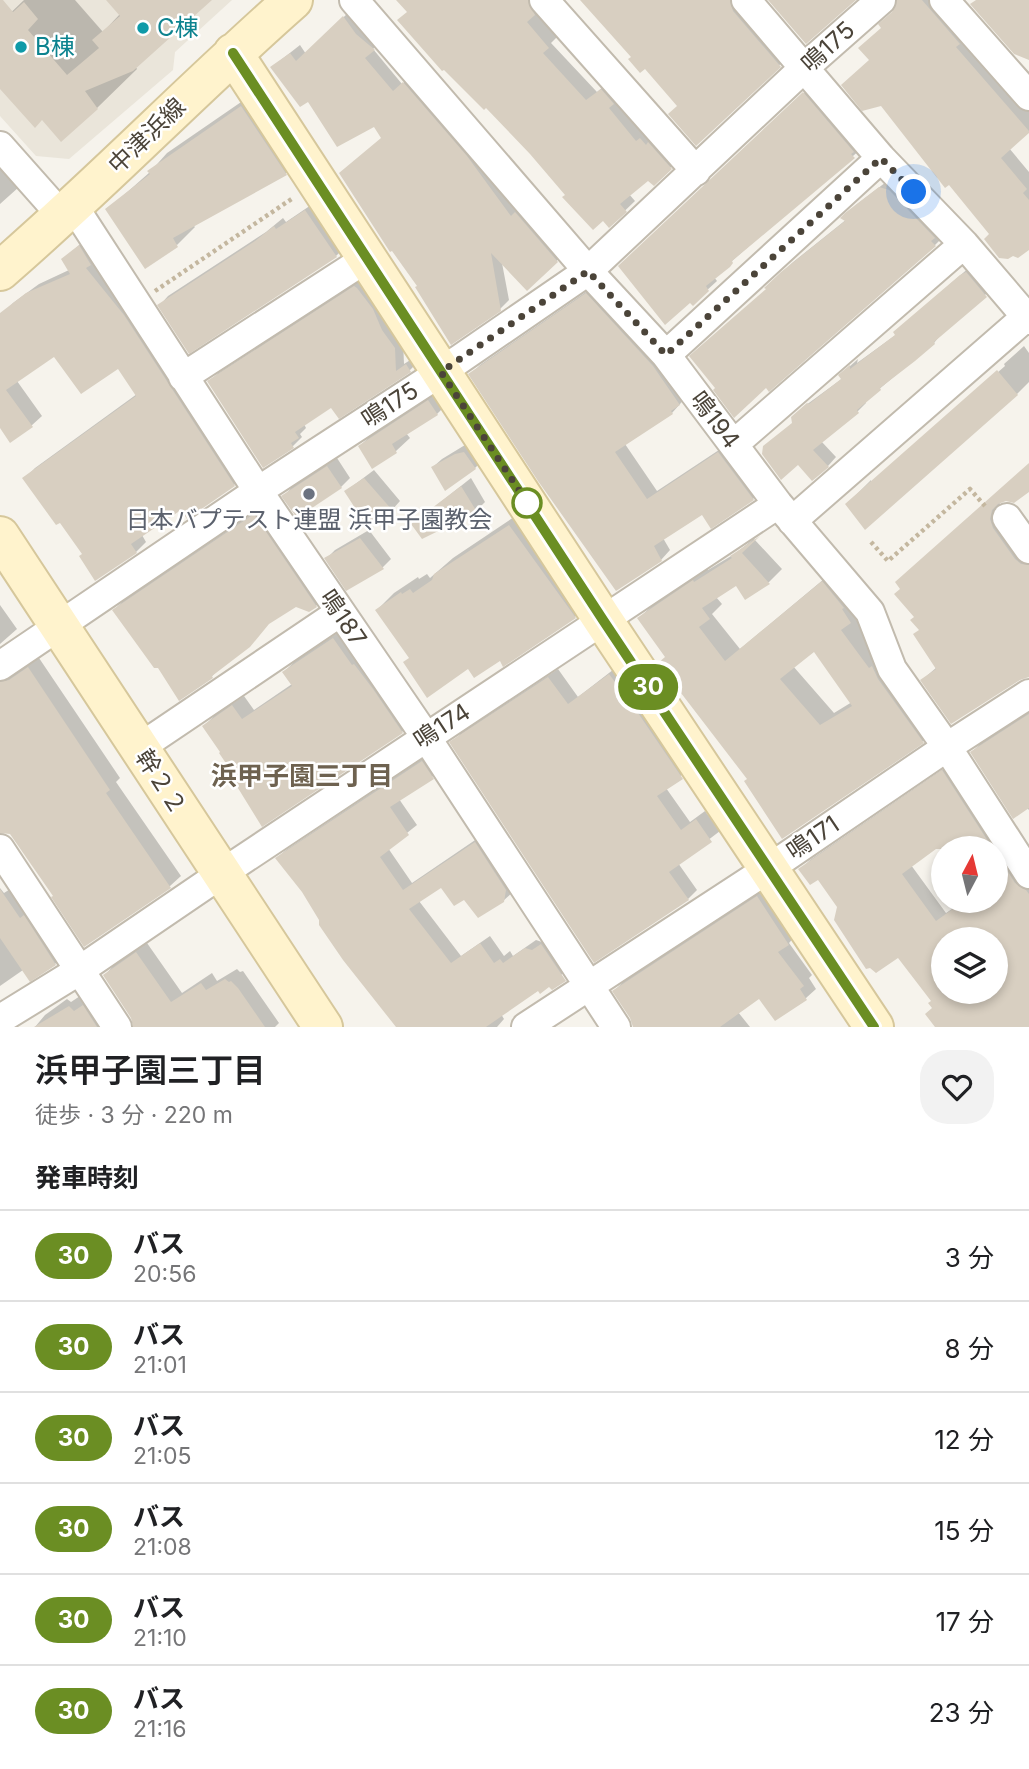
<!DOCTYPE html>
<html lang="ja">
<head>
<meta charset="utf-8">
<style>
  body { margin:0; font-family:Inter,"Noto Sans JP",sans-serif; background:#f2f2f2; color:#202124; height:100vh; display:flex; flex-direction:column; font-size:26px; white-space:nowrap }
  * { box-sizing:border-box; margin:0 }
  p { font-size:23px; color:#757577 }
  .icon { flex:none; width:38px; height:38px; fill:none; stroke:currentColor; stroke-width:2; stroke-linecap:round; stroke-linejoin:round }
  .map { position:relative; height:1027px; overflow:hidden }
  .drawer { display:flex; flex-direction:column; background:#fff; flex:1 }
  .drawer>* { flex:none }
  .badge { padding:0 14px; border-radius:23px; font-size:24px; line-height:46px }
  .needle { width:46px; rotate:7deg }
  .tools { position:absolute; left:931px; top:836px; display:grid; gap:14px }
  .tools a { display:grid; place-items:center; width:77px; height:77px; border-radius:50%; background:#fff; box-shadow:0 4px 10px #0003; font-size:35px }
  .you { position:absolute; width:35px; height:35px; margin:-18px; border:5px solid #fff; border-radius:50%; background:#1a73e8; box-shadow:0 0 0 10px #1a73e833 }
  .map>.badge { position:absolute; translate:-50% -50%; box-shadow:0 0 0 4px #fff }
  h2 { padding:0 35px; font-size:26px; line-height:63px }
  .round { display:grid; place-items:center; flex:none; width:74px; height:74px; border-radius:28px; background:#f2f2f2 }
  .overview { display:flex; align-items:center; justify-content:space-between; height:119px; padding:0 35px }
  h1 { font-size:33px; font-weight:600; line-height:52px }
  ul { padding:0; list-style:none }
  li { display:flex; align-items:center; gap:21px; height:91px; padding:0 35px; border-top:2px solid #e0e0e0 }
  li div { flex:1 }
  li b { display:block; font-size:26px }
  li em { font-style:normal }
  li .badge { min-width:77px; font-weight:700; text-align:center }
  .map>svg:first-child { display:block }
  .residential { fill:#eae5da }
  .shadow { fill:#0003; fill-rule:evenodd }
  .building { fill:#d8cfc1; fill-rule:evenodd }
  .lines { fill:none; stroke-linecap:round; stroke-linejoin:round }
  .street-casing { stroke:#c2bbae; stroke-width:32 }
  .secondary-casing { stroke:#d6c79b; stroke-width:42 }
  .path { stroke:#c4b79f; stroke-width:4.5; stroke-dasharray:3.5 3.5; stroke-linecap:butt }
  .street { stroke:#fff; stroke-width:28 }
  .secondary { stroke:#fff3cd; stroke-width:38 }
  .line-casing { stroke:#fff; stroke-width:16 }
  .line { stroke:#6b8e23; stroke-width:10 }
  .walk { stroke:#4b4439; stroke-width:7; stroke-dasharray:0 12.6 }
  .culture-dot { fill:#0f9aa8; stroke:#fff; stroke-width:2.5 }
  .worship-dot { fill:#6b7280; stroke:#fff; stroke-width:2.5 }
  .stop-dot { fill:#fff; stroke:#6b8e23; stroke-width:3.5 }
  .labels { text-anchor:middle; stroke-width:5; stroke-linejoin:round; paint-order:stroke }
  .culture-label { font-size:24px; fill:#0d838f; stroke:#fff; text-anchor:start }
  .street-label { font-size:24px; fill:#4b4439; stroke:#fff }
  .worship-label { font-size:24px; fill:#5b616d; stroke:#fff }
  .neighbourhood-label { font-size:26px; font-weight:bold; fill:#6e6250; stroke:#fff }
</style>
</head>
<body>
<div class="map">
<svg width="1029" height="1027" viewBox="0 0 1029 1027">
  <rect width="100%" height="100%" fill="#f6f3ec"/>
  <path class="residential" d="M0,0H232L175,52L173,70L69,159L36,156L0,116Z"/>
  <path class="shadow" d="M24,0H75L103,32L120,14L113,0H209L135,66L137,69L97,108L43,118L0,86V23Z
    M398,0H541L536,12L557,37L551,43L597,92L611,80L680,158L654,184L647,179L629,194L635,201L609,226L604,218L567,195Z
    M581,0H741L789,56L696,144L679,106L646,66L633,57Z
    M899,0H939L964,37L1029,111V131L1009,148L1029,172V248L991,234L871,59L883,27L898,7Z
    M353,8L382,40L373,49L402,84L413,75L566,252L527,289L502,263L509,300L499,310L419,285L383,137L374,124L308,99L272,67L300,45L306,54Z
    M813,85L862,148L853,156L741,253L714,277L717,281L693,303L629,257Z
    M260,89L303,156L285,174L193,225L195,227L177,245L107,210L150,172L167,153Z
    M1,167L19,187L0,204V168Z
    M890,179L944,236L935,245L767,289L792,263L847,219L856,205Z
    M314,203L345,247L336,256L160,305L168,296L266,232L283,218L286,222Z
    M90,236L244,475L234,485L181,508L142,535L146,542L136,552L84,554L60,520L24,479L35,468L137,394L118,367L55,354L17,381L42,416L31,426L0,424V317L13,303L39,284L69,270L63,259Z
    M971,266L994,287L942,333L934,343L865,401L866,403L858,411L821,441L836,457L828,466L798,463L765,446L794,422L802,408L843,378L849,367L858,359L857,363L897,334L904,324Z
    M364,278L403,339L404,364L415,357L418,362L409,371L331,406L304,424L306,428L300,434L302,437L293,446L263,466L209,382L218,373Z
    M596,285L688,395L672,413L625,444L657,491L728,444L762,489L753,499L711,526L702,513L663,538L670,550L661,560L471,374L480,365Z
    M1024,346L1029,353V382L1017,394L847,504L871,480V483L1005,366L1004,364Z
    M443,388L451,400L437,414L406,433L410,438L396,451L372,466L360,446L373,433Z
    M473,444L484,459L475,468L433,467L442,459L465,445Z
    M337,458L350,478L341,487L284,496L292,487Z
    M1029,464V490L1000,502L999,510L1029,553V666L922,680L937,667L917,616L897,594Z
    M374,470L400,501L392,510L346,491Z
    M471,478L485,502L476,511L422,536L413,524Z
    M264,506L325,596L316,606L296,605L271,621L212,676L159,666L114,610L123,601Z
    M526,509L591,601L575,617L469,666L411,657L377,610L394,593L418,577L419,579L427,574L430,578L453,558Z
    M369,530L391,559L382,568L326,559L335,550Z
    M761,533L754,539L782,569L769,582L746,597L737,583L716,597L722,604L712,614L740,649L836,569L863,608L854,617L936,728L923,741L749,778L639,618L653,605L707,568L708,570L736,553ZM814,650L852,702L834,713L793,666Z
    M0,605L17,629L0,644Z
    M345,628L413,721L402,732L238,778L204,726L215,715L244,696L254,710L292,684L284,672L295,661Z
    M39,658L120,778L116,782L181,876L170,886L85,945L55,896L11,833L0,831V676L21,670Z
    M618,666L690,768L666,788L690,822L705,811L720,831L678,863L697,890L688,899L452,743L461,733L558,669L578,697Z
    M1029,711V810L972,752L981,743Z
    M431,753L441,769L432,777L399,799L417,825L388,848L412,883L484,834L513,892L503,901L464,898L442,886L419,901L461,956L490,936L504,956L510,951L513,956L536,940L542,942L548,938L567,969L558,978L501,1014L504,1019L497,1027H398L303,891L277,858L286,850Z
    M952,763L1029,877V1027H937L933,1001L899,955L839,906L818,878L801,869L810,860ZM936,847L996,849V901H964L946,913L911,865ZM943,940H996V992H943Z
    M15,886L66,953L55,964L30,979L23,970L0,986V888L4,893Z
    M768,887L798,933L789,943L812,975L809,978L816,989L806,998L759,996L738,1012L750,1027H634L632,1017L614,991L624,981Z
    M147,943L182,993L212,973L217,981L237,969L240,972L243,971L279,1023L275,1027H134L133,1017L105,975L115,964Z
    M80,996L116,1027H35L45,1015L67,999L71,1002Z"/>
  <path class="building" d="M0,0H3L13,12L24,2L38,19L28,30L67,75L99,48L92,40L120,16L106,0H212L133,71L85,91L98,109L61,142L42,120L35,128L0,89Z
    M396,0H528L535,15L527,22L549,48L543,53L586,100L601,89L614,104L609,108L636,141L640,138L646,145L648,142L672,169L654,186L648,181L620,204L627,212L609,228L603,221L593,230L562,197L565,195L530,154L486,108L484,110L444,70L442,71L397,20L407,12Z
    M580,0H730L733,11L781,67L696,146L668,114L677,106L645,69L640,73L628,59L631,57Z
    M768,0H856L806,44Z
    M897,0H922L960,44L956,47L1029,131V133L1001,158L1027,189L1023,193L1029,200V250L1018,258L1013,256L1008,259L999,258L984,239L989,234L949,185L945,188L881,106L862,111L841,85L869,60L858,48L881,28L878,24L892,12Z
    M976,0H1029V60L1014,54L970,4Z
    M343,16L356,34L375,50L365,58L393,91L403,82L467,156L511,216L515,212L558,262L527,291L491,253L501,311L451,345L415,287L417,286L392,251L390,252L339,173L381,138L374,127L337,147L308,102L300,107L270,67L290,53L296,61Z
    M803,92L854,152L851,154L855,158L732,261L733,263L730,267L706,286L709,291L693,306L690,303L665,325L618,266Z
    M241,106L287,175L173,238L178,247L145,269L105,209L150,174L147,171Z
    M879,187L889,190L935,238L931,241L936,246L769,392L766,388L734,418L713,390L715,388L689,356L766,289L764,288L781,272L845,221L840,218L845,213Z
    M305,210L337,257L189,354L157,305L255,241L274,226L276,229Z
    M79,245L91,265L86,268L124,315L235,486L187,519L181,510L131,544L137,553L95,581L79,556L82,554L60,523L56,525L22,478L136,396L118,369L81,394L54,357L6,390L33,427L10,443L0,428V313L26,293L70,274L61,259Z
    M966,272L987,297L934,342L935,344L915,361L880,388L881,390L857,410L859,413L813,450L829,467L812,481L798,465L781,480L762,454L763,446L792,423L791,417L807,403L809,404L841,379L838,375L850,365V369L895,335L893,332L960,275Z
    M354,286L357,288L373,309L382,330L395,348L396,371L406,364L411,372L339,419L331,408L295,432L299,438L291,443L294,448L263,468L207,381Z
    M586,293L653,366L680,405L671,411L673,414L615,452L647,499L718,452L754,500L711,529L702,515L654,546L662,561L616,591L538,481L468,374Z
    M997,370L1018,395L865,530L845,504Z
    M428,400L438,415L392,444L397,453L372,469L358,446Z
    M464,452L476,469L445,491L431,467L455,454Z
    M1029,463V492L1014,503L1006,501L998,504L992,510L990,519L993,528L1015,559L1021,564L1029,565V677L1020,680L951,724L920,680L936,669L913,634L919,630L910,620L914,617L894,594L900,589L895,582Z
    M327,466L342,488L297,518L281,496Z
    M364,478L393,511L368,528L344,491Z
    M461,486L477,512L422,539L411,524Z
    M254,514L317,607L309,612L296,607L269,624L250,647L212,676L213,678L179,701L158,668H154L112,610Z
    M509,525L576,618L503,667L500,661L474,678L468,669L427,698L403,662L409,658L375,610L401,592L402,594L410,589L413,593L432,580L434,574Z
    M760,536L742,553L770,584L745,600L736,586L702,608L710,619L699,627L725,661L822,581L844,608L842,609L851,623L841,630L869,668L872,666L878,679L924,743L782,839L744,781L747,779L658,663L665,657L637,618L693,580L694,582L732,558L730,556ZM814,652L852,706L820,725L780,679Z
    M360,538L384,569L346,591L324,558Z
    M333,638L352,665L354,664L373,689L403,733L262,827L233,780L236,778L219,753L220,752L202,726L232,705L242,719L292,686L282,672Z
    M28,667L110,790L106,793L171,888L84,947L51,897L53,896L10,834L0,833V682L9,680Z
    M609,674L636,710L683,779L657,796L681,830L696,819L712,842L669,872L689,900L594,963L449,742L548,677L568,704Z
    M1029,714V808L1013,819L970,752Z
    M422,761L434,779L390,807L409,835L380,857L403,890L475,842L506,890L504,902L478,918L464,900L454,906L441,888L409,909L451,963L480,943L494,963L500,959L503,963L525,948L532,950L541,944L566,981L552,990L549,987L540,994L538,991L486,1027H396L343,960L319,925V920L302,892L275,858Z
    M942,770L993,849H936L902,874L936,921L964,901H996V853L1015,883L1026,890L1029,894V1027H935L925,1014L932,1008L928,1003L931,1001L898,958L876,973L870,968L866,969L834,920L837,907L818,880L810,885L798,869ZM943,940H996V992H943Z
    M0,889L20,918L24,915L56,965L30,982L0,938Z
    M757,896L789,945L778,952L804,986L800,989L807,1000L775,1021L759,999L720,1027H633L630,1018L612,991Z
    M136,952L171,1002L201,983L206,990L225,979L229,982L231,981L238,988L265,1027H133L131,1018L103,975Z
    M83,1005L97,1027H34L69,1006L74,1011Z"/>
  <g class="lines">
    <g class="street-casing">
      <path id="street" d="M354,0L588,271L666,355L778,504L870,612L892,669L947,747L1029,874
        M544,0L696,171
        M746,0L881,158L964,244L1029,320
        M944,0L1029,96
        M0,146L63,217
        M74,207L258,491L426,737L616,1027
        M666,355L881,158
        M183,377L367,258
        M734,444L964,244
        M1007,518L1029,549
        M792,521L1026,317
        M0,666L258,491L441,372L588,271L805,67L881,0
        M139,748L339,613
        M0,849L117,1027
        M2,1018L80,970L221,874L778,504
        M526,1027L768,869L947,747L1029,694"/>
    </g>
    <g class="secondary-casing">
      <path id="secondary" d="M233,53L603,620L874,1027
        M0,271C101,184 193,88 293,0
        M0,536L323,1027"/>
    </g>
    <path class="path" d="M155,291L293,198
      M871,542L888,561L970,489L985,506"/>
    <use href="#street" class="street"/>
    <use href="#secondary" class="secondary"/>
  </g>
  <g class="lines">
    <g class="line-casing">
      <path id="line" d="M233,53L603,620L874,1027"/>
    </g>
    <use href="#line" class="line"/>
    <path class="walk" d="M527,503L530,507L441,372L588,271L666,355L881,158L914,192"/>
  </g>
  <g class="culture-dot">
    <circle cx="143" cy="28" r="7"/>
    <circle cx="21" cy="47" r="7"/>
  </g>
  <circle class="worship-dot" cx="309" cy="494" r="7"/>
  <circle class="stop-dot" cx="527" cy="503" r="14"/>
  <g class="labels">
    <g class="culture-label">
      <text x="157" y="36">C棟</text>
      <text x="35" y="55">B棟</text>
    </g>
    <g class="street-label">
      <text transform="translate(828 47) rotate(-42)" y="8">鳴175</text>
      <text transform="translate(147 136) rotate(-44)" y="8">中津浜線</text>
      <text transform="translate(390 405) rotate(-33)" y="8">鳴175</text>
      <text transform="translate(715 420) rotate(53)" y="8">鳴194</text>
      <text transform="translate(343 618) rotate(56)" y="8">鳴187</text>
      <text transform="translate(442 726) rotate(-33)" y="8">鳴174</text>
      <text transform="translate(161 782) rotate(57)" y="8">幹２２</text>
      <text transform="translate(813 838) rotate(-34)" y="8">鳴171</text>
    </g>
    <g class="worship-label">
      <text x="309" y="528">日本バプテスト連盟 浜甲子園教会</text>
    </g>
    <g class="neighbourhood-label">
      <text x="302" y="785">浜甲子園三丁目</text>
    </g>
  </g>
</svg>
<div class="tools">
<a><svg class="needle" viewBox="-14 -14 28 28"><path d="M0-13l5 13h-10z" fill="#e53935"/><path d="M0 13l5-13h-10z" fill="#757577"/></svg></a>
<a><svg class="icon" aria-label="layers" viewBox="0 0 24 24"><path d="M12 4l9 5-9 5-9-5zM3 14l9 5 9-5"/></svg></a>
</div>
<div class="you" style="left:914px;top:192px"></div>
<b class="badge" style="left:648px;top:687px;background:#6b8e23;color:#fff">30</b>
</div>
<section class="drawer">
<div class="overview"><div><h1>浜甲子園三丁目</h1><p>徒歩 · 3 分 · 220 m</p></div><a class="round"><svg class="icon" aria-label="heart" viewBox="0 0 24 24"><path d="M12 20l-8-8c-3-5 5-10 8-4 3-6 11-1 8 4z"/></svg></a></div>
<h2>発車時刻</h2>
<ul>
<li><span class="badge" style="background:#6b8e23;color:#fff">30</span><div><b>バス</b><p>20:56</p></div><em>3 分</em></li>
<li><span class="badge" style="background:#6b8e23;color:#fff">30</span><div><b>バス</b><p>21:01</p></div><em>8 分</em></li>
<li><span class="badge" style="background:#6b8e23;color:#fff">30</span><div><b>バス</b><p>21:05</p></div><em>12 分</em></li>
<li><span class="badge" style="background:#6b8e23;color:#fff">30</span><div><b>バス</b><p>21:08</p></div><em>15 分</em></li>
<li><span class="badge" style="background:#6b8e23;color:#fff">30</span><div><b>バス</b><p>21:10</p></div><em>17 分</em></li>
<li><span class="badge" style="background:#6b8e23;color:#fff">30</span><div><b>バス</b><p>21:16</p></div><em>23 分</em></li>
</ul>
</section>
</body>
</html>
